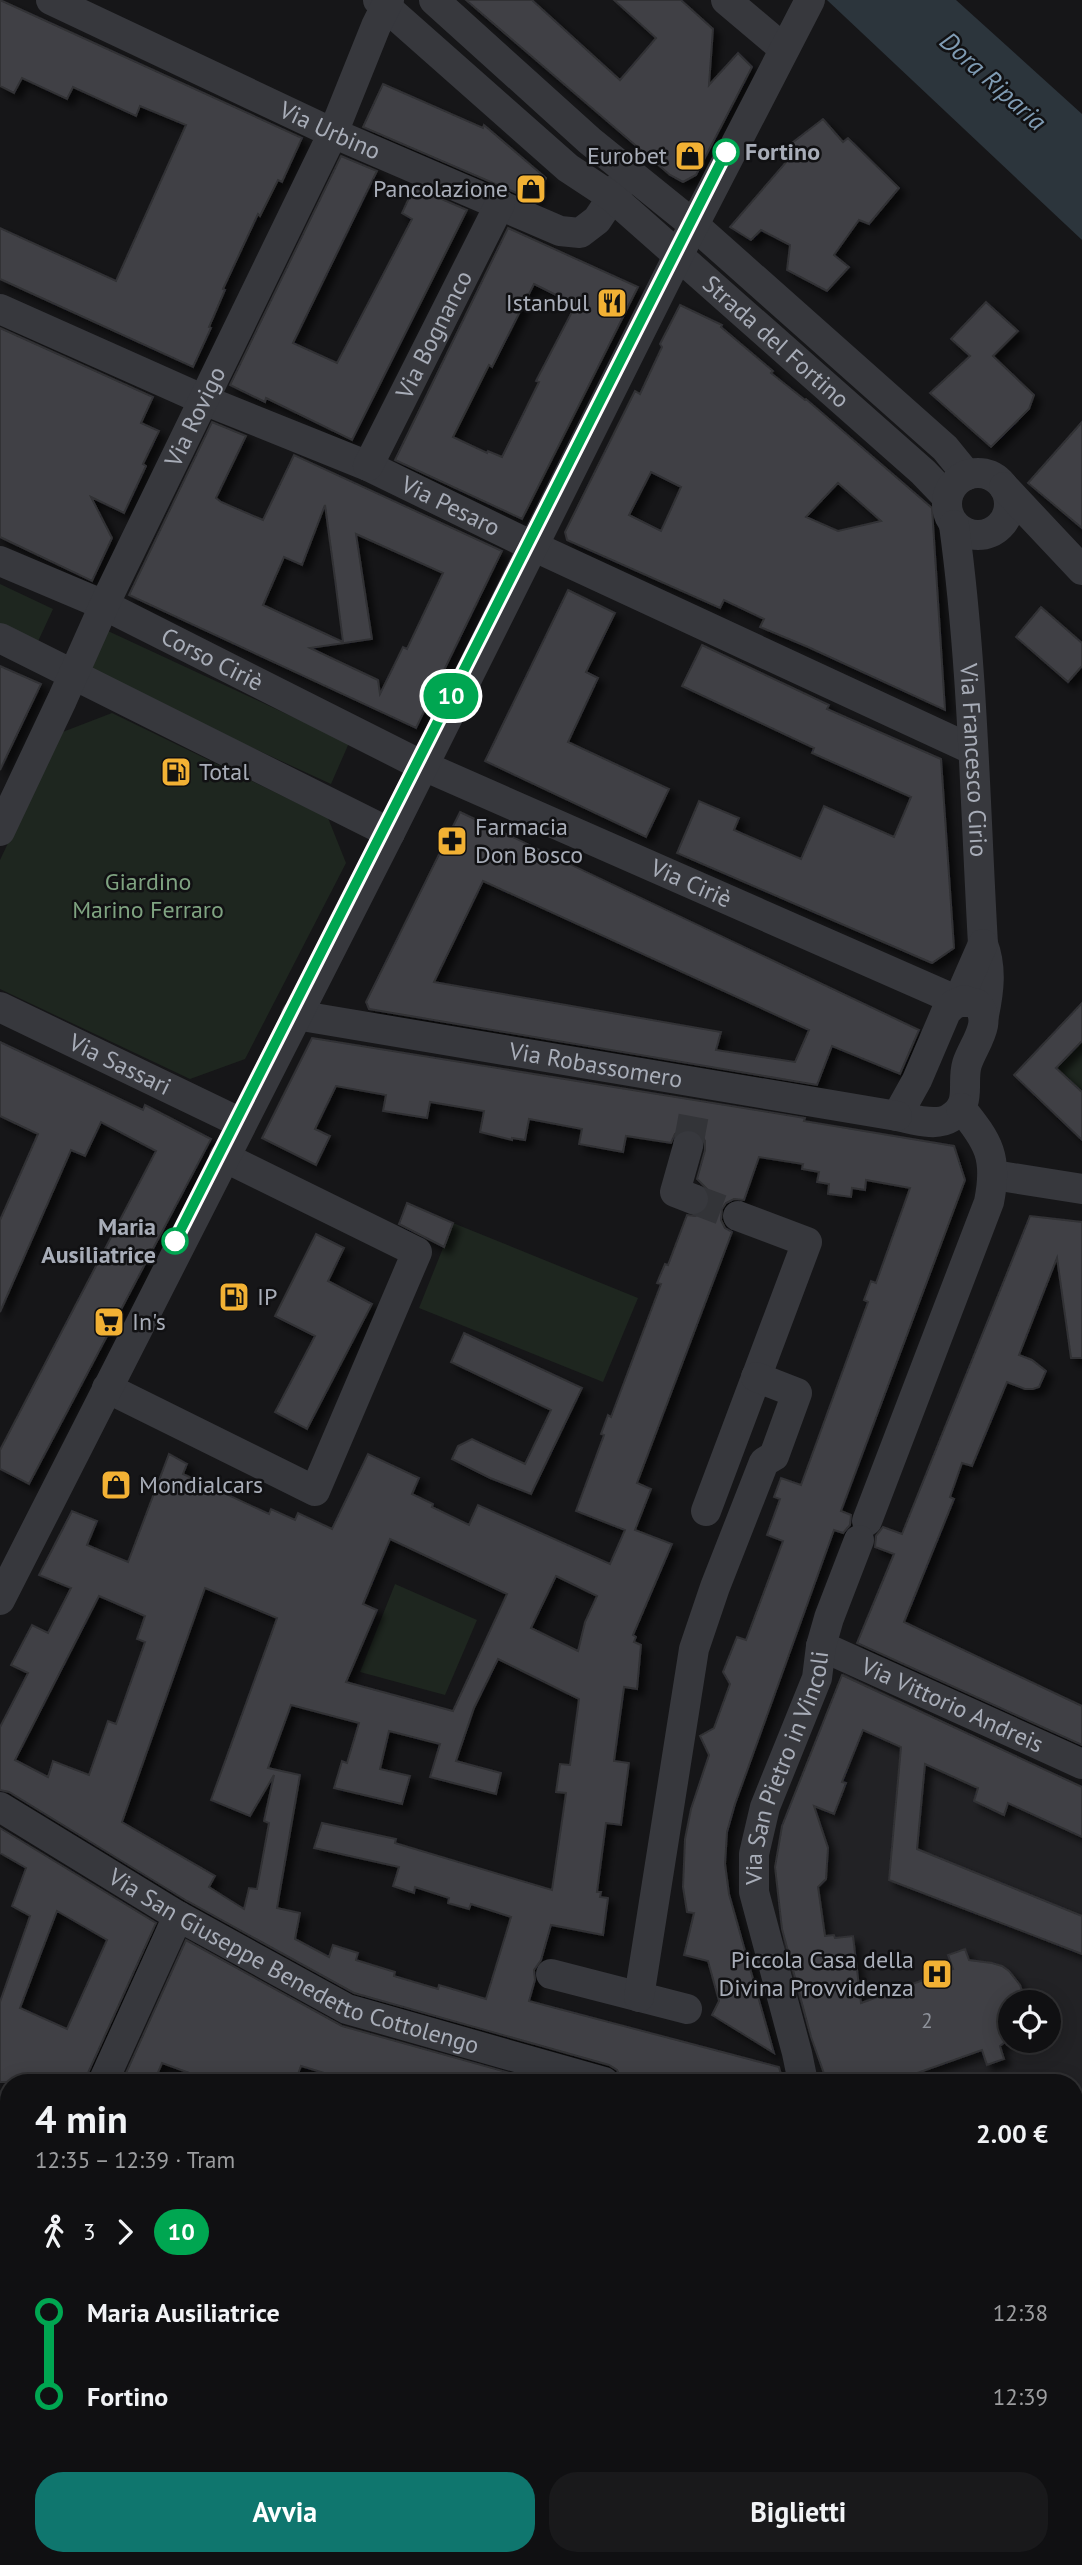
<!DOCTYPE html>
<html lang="it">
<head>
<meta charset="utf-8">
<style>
  body { margin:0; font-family:"PT Sans",sans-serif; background:#19191b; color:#f1f3f6; height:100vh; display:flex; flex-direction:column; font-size:26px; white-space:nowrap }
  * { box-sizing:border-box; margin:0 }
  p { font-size:23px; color:#9c9d9f }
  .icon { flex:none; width:38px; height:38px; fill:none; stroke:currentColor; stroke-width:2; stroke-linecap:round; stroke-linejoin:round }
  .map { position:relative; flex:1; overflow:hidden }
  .drawer { position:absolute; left:0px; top:2074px; width:1083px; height:492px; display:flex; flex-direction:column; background:#101012; border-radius:28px 28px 0 0; box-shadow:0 4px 18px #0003,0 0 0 2px #303032 }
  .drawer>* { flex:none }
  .badge { padding:0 14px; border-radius:23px; font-size:24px; line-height:46px }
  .controls { position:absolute; left:998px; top:1990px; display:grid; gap:14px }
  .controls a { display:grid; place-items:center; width:63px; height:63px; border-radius:50%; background:#101012; box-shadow:0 4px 18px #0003,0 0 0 2px #303032; font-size:35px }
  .map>.badge { position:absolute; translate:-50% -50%; box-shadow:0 0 0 4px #fff }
  .legs { display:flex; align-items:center; gap:10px; height:77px; padding:0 35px; font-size:23px }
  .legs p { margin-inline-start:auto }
  .overview { display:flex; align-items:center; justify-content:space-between; height:119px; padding:0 35px }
  h1 { font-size:38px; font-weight:700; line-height:52px }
  .button { display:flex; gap:14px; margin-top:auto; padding:14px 35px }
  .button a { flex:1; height:80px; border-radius:28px; background:#0f766e; color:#fff; font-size:28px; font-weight:700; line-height:80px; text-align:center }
  .button a+a { background:#19191b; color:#f1f3f6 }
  ul { padding:0 35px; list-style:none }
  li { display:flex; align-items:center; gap:24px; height:84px; font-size:26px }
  li i { display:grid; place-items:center; width:10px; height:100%; margin:0 9px; background:currentColor }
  li i::after { content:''; width:18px; height:18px; margin:-9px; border:5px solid; border-radius:50%; background:#101012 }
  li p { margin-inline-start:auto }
  li:first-child i { background:linear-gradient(#0000 50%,currentColor 0) }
  li:last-child i { background:linear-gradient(currentColor 50%,#0000 0) }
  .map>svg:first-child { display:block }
  .built { fill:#222225; fill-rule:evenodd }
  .green { fill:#1e261f }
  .water { fill:#2c353c }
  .building { fill:#404145; stroke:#303034; stroke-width:2; fill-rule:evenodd; filter:url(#shadow) }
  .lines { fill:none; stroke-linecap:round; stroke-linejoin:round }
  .minor-tunnel { stroke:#333438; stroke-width:30; stroke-dasharray:30 15; stroke-linecap:butt }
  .minor { stroke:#37383d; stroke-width:30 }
  .major { stroke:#53555c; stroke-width:38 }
  .tram { stroke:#4a4c52; stroke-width:2 }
  .line-1-casing { stroke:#fff; stroke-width:16 }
  .line-1 { stroke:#00a651; stroke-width:10 }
  .stop-1-dot { fill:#fff; stroke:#00a651; stroke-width:3.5 }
  .labels { text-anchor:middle; stroke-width:5; stroke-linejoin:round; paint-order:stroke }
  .number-label { font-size:21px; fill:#8e929b }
  .street-label { font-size:24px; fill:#a8adb8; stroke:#111113 }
  .stop-label { font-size:24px; font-weight:bold; fill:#a8adb8; stroke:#111113; text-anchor:start }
  .poi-label { font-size:24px; fill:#a8adb8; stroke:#111113; text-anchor:start }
  .park-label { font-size:24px; fill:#7fa381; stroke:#111113 }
  .water-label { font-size:26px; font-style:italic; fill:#7f9bb3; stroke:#111113 }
</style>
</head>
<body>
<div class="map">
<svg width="1082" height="2565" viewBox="0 0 1082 2565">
  <defs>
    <filter id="shadow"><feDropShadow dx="6" dy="6" stdDeviation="3.5" flood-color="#0009"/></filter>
  </defs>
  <rect width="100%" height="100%" fill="#161618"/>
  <path class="built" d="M843,1673L1082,1787V2276L1074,2268V2082H827L808,2030L784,1947L775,1867L782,1826ZM1010,2002H1048V2040H1010Z
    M1074,2301L1082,2309V2529L1074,2537Z"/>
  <path class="green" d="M0,584L53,609L34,650L0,634Z
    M108,631L349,743L331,784L88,672Z
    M112,713L328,818L346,863L245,1059L190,1079L0,989V860L60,733Z
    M1082,1041V1092L1056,1068Z
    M453,1223L638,1298L603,1382L419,1308Z
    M395,1584L477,1620L445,1695L360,1672Z"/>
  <path class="water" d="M827,0H956L1082,114V240Z"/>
  <path class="building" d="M0,0L302,138L282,182L278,180L260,216L258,214L223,289L225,290L209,327L211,328L193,367L0,279V228L116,281L186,125L140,106L136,116L73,87L67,99L22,78L14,93L0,86Z
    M466,0H532L620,80L656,38L614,0H681L713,29L709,85L738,53L752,67L696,175L683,182L670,175Z
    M383,84L483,128L484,125L546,178L535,201L363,127Z
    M823,119L843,142L848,138L899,188L869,224L859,220L834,255L849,267L827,291L787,270L790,245L761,230L751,240L730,227L794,153L788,146Z
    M341,156L377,171L293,343L337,363L412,219L402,213L414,187L467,210L352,440L266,398L265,402L230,385Z
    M508,228L638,287L522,519L395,460ZM534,284L566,300L564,305L573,310L536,381L539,382L502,457L488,451L487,453L453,437L489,365L492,367Z
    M986,302L1018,331L993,356L1034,395L1029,409L991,447L930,393L970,356L951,339Z
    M680,305L722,325L721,327L773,371L771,373L805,400L806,399L932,508L945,710L808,647L760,627L764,619L724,600L720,608L567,540L565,532L635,391L640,394L662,347L660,344ZM651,472L681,487L661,531L629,515ZM838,483L881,521L838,531L806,517Z
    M0,328L153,397L141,423L159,431L143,464L146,466L124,513L91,497L112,538L92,581L0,537Z
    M212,422L246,436L216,498L221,502L263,520L294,455L502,551L416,728L129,595ZM325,505L335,579L343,642L263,605L284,557L302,565ZM356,534L443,573L407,649L403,647L380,694L378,680L310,648L372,639Z
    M1082,422V528L1028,483Z
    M568,590L615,613L586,672L598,678L568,742L669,789L646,837L485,761Z
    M1041,607L1082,643V666L1068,682L1016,637Z
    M702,645L829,705L827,709L941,759L954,948L932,963L677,853L699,801L739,818L734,830L801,859L824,806L894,837L911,797L812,753L814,748L682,686Z
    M0,666L41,684L0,770Z
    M460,812L919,1030L900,1074L832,1046L817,1085L369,1009L366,1002ZM483,881L809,1030L795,1062L716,1050L721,1032L434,982Z
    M1082,1003V1041L1056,1068L1082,1092V1140L1014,1075Z
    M312,1038L805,1118L804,1121L954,1146L965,1180L841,1511L851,1515L850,1525L843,1533L834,1530L735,1804L727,1832L725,1864L729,1894L774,2053L712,2015L719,2001L708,1961L684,1955L694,1913L687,1912L683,1887L685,1839L691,1809L709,1755L700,1736L714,1728L730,1684L723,1672L737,1637L746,1640L783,1541L767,1535L780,1499L774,1497L781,1478L801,1485L868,1302L864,1300L871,1281L876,1283L910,1188L866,1180L865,1190L852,1188L851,1197L828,1194L829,1184L817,1182L819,1172L802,1169L803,1164L759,1157L744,1200L734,1199L726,1203L722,1209L721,1220L725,1228L732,1232L637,1483L651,1489L635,1530L672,1544L633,1635L636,1637L634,1642L641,1645L637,1689L624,1687L614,1761L629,1763L621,1825L606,1823L597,1892H601L600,1897L608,1898L603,1935L551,1925L541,1960L534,1970L535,1980L529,2001L779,2067L783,2082H633L621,2079L617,2070L609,2065L354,1993L187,1901L9,1792L0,1790V1727L28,1673L11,1665L32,1625L48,1633L71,1588L39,1575L72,1511L97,1521L87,1545L128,1562L169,1454L187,1464L183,1474L269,1514L271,1509L295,1520L298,1513L332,1529L368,1454L419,1478L412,1494L433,1504L432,1507L469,1525L478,1505L610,1564L625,1530L576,1511L604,1435L601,1434L608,1415L611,1417L661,1284L657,1283L665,1264L668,1265L687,1215L695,1216L703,1213L709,1205L710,1197L707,1189L697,1179L705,1150V1141L701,1134L693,1129H683L675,1134L671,1143L626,1136L623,1152L579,1144L582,1129L529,1119L525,1140L512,1138V1140L480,1132L484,1111L430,1102L427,1118L383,1111L386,1095L336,1086L315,1129L330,1136L316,1165L262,1138ZM390,1539L507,1594L453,1711L346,1682L377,1610L363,1604ZM556,1576L597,1596L585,1622L578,1651L531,1628ZM205,1588L277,1618L211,1800L250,1816L274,1775L264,1821L269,1823L257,1889L249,1888L244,1909L209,1887L215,1876L122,1822ZM99,1596L145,1616L137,1639L145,1642L116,1724L108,1721L89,1775L53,1761L48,1777L15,1760ZM498,1659L579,1699L570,1765L560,1764L556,1792L566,1793L552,1890L395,1843L396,1839L322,1823L314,1848L399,1867L393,1886L414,1893L415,1887L449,1898L448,1903L469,1909L471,1904L511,1917L486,1999L439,1985L438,1989L394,1976L395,1972L356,1960L358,1953L333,1945L329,1957L295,1939L300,1913L277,1908L300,1775L268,1768L291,1705L359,1723L347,1763L342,1761L334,1788L402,1804L410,1776L380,1769L389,1731L440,1744L430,1777L496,1794L501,1773L456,1761L474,1708Z
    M0,1042L143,1110L145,1105L211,1139L29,1484L0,1469V1450L156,1151L101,1122L85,1156L71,1150L0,1312V1220L38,1134L0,1116Z
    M407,1203L453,1223L444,1247L399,1224Z
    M1030,1216L1082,1222V1358H1071L1057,1258L1019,1355L1032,1360L1046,1371L1039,1387L1033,1389H1025L1007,1382L972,1466L962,1463L950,1497L954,1499L904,1622L1082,1706V1745L857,1643L894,1554L875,1547L876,1536L883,1527L902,1534Z
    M316,1234L344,1248L328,1281L372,1304L307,1429L275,1412L315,1336L275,1316Z
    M464,1333L582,1388L531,1494L490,1478L452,1459L458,1446L472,1439L525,1464L551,1410L451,1362Z
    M842,1675L1082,1787V1837L1008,1803L1004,1815L974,1801L978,1788L925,1764L917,1849L1082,1916V1954L889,1880L901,1747L863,1730L842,1782L846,1783L834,1814L814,1806L828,1848L826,1879L818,1887L825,1936L834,1935L835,1938L853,1936L861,2003L953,1969L948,1955L965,1949L969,1960L992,1963L1002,1966L1009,1971L1020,1985L1026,2002H1010V2038L1000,2046L1004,2059L987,2065L982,2050L892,2082H827L811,2037L782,1929L775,1867L782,1826Z
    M0,1828L156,1923L87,2075L86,2082H0V2002L30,1916L12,1906L26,1868L0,1853ZM57,1911L107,1940L67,2029L20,2008Z
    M186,1940L342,2026L542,2082H354L301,2066L295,2082H214L162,2063L154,2082H122Z"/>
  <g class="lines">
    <path class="minor-tunnel" d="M688,1146L696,1103
      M693,1199L738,1216"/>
    <g class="minor">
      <path id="s1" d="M51,0L333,133L560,231L580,233L597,220L623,181"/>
      <path id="s2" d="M378,0L568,168L612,197L923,472L947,497"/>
      <path d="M434,0L590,141L694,225L945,448L967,475"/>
      <path d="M726,0L784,49"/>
      <path id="s3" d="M0,309L204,400L368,466L522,541L973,750"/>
      <path id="s4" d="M368,466L500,204"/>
      <circle cx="978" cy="504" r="31"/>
      <path d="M1004,487L1082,570"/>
      <path id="s5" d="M954,525C973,664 975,805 983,944C992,968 989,991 984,1015"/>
      <path id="s6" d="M0,561L104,605L417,763L958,1001L983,944"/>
      <path d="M0,638L390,833"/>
      <path id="s7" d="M0,831L62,700L107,599L333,133L376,26L389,0"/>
      <path d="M964,1000L977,1004C994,1022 973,1045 967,1064C961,1084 973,1104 950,1118C936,1127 913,1119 897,1116L917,1080L946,1012L953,1005Z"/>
      <path id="s8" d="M0,1007L241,1123"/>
      <path id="s9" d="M296,1015L897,1116"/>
      <path d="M688,1146L675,1192L693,1199"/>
      <path d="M994,1175L1082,1189"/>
      <path d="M107,1388L315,1491L417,1252L224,1157"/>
      <path d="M706,1511L807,1242L738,1216"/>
      <path d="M867,1521L989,1202C998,1157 989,1143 961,1108"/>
      <path d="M0,1600L390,833L683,246L810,0"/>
      <path id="s10" d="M821,1646L1082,1764"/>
      <path id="s11" d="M0,1807L178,1916L347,2009L604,2082"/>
      <path d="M551,1974L687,2009"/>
      <path d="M639,1997L694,1649L715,1587L764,1462L774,1456L797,1393L756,1377"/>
      <path d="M103,2082L178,1916"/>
      <path id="s12" d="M803,2082L797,2053L754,1892V1854L765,1807L817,1678L821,1646L829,1618L859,1540"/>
      <path d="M0,2246L9,2250"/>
      <path d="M1074,2301L1082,2309"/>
      <path d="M0,2364L9,2368"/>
      <path d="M0,2452L9,2457"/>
      <path d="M1074,2537L1082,2529"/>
      <path d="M215,2557L231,2565"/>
      <path d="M412,2557L429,2565"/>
      <path d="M681,2557L699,2565"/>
      <path d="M1049,2565L1057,2557"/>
    </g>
    <path class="major" d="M0,2300L9,2304
      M541,2557L561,2565"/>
    <path class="tram" d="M0,2274L9,2278
      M0,2324L9,2328
      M491,2557L509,2565
      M608,2557L626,2565"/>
  </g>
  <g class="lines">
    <g class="line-1-casing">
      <path id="line-1" d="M175,1241L726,152"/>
    </g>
    <use href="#line-1" class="line-1"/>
  </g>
  <defs>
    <g id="shop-square" transform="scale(1.575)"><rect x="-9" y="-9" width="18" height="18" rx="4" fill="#f2b134" stroke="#111113"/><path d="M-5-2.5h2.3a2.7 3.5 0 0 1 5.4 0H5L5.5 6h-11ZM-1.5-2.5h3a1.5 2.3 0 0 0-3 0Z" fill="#111"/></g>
    <g id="restaurant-square" transform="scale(1.575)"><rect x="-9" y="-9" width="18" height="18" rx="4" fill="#f2b134" stroke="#111113"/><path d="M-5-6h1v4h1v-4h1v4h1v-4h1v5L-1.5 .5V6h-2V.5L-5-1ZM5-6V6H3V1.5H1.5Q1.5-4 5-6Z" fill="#111"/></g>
    <g id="fuel-square" transform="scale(1.575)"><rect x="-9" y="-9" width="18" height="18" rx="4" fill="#f2b134" stroke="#111113"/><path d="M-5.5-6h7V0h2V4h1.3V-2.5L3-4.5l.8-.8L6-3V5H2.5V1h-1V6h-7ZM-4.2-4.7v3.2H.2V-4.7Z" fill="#111"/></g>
    <g id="pharmacy-square" transform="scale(1.575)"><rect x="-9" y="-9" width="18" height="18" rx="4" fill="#f2b134" stroke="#111113"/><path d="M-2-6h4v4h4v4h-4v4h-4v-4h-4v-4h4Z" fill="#111"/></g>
    <g id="supermarket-square" transform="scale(1.575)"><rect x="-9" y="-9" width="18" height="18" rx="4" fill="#f2b134" stroke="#111113"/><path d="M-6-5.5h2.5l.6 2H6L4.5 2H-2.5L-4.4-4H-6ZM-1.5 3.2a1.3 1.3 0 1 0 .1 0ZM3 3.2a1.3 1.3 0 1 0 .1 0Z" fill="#111"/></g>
    <g id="hospital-square" transform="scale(1.575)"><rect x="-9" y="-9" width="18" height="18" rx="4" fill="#f2b134" stroke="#111113"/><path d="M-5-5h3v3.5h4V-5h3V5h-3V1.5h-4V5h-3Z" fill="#111"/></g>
  </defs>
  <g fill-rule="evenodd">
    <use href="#shop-square" x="690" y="156"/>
    <use href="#shop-square" x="531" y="189"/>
    <use href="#restaurant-square" x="612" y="303"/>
    <use href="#fuel-square" x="176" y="772"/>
    <use href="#pharmacy-square" x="452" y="841"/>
    <use href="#fuel-square" x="234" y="1297"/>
    <use href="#supermarket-square" x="109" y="1322"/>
    <use href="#shop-square" x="116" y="1485"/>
    <use href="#hospital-square" x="937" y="1974"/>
  </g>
  <g class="stop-1-dot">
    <circle cx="726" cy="152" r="12"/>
    <circle cx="175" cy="1241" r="12"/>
  </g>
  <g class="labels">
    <g class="number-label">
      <text x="927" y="2028">2</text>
    </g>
    <g class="street-label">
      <text dy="8" stroke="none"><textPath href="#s1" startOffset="308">Via Urbino</textPath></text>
      <text dy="8" stroke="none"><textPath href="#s4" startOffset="147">Via Bognanco</textPath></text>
      <text dy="8" stroke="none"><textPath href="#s2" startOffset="525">Strada del Fortino</textPath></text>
      <text dy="8" stroke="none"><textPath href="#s7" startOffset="458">Via Rovigo</textPath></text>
      <text dy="8" stroke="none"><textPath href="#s3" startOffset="492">Via Pesaro</textPath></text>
      <text dy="8" stroke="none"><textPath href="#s6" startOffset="234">Corso Ciriè</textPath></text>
      <text dy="8" stroke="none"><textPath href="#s5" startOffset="236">Via Francesco Cirio</textPath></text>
      <text dy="8" stroke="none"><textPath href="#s6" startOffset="763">Via Ciriè</textPath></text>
      <text dy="8" stroke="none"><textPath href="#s8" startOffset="133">Via Sassari</textPath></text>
      <text dy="8" stroke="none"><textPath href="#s9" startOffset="304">Via Robassomero</textPath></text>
      <text dy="8" stroke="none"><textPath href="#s10" startOffset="144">Via Vittorio Andreis</textPath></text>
      <text dy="8" stroke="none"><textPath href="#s12" startOffset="326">Via San Pietro in Vincoli</textPath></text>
      <text dy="8" stroke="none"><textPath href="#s11" startOffset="334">Via San Giuseppe Benedetto Cottolengo</textPath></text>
    </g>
    <g class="stop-label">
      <text x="745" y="160">Fortino</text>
      <text x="156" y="1235" text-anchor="end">Maria<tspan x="156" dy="28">Ausiliatrice</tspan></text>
    </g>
    <g class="poi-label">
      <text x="667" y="164" text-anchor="end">Eurobet</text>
      <text x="508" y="197" text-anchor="end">Pancolazione</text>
      <text x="589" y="311" text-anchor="end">Istanbul</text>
      <text x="199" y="780">Total</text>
      <text x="475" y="835">Farmacia<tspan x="475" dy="28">Don Bosco</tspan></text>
      <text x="257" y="1305">IP</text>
      <text x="132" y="1330">In's</text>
      <text x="139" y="1493">Mondialcars</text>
      <text x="914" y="1968" text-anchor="end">Piccola Casa della<tspan x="914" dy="28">Divina Provvidenza</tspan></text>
    </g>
    <g class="park-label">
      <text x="148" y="890">Giardino<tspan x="148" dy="28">Marino Ferraro</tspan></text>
    </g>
    <g class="water-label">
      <text transform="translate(993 81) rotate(42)" y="9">Dora Riparia</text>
    </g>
  </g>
</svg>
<div class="controls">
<a><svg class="icon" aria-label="locate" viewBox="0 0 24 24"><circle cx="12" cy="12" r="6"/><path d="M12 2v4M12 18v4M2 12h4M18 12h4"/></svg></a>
</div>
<b class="badge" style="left:451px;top:696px;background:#00a651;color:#fff">10</b>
<section class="drawer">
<div class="overview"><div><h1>4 min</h1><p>12:35 – 12:39 · Tram</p></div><b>2.00 €</b></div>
<div class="legs"><svg class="icon" aria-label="walk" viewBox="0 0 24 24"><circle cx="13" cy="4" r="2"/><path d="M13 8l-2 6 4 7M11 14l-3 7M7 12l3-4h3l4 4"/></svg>3<svg class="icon" aria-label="forward" viewBox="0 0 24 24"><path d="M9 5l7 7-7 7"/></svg><b class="badge" style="background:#00a651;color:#fff">10</b></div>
<ul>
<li><i style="color:#00a651"></i><b>Maria Ausiliatrice</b><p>12:38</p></li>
<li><i style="color:#00a651"></i><b>Fortino</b><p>12:39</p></li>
</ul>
<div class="button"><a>Avvia</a><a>Biglietti</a></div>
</section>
</div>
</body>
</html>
